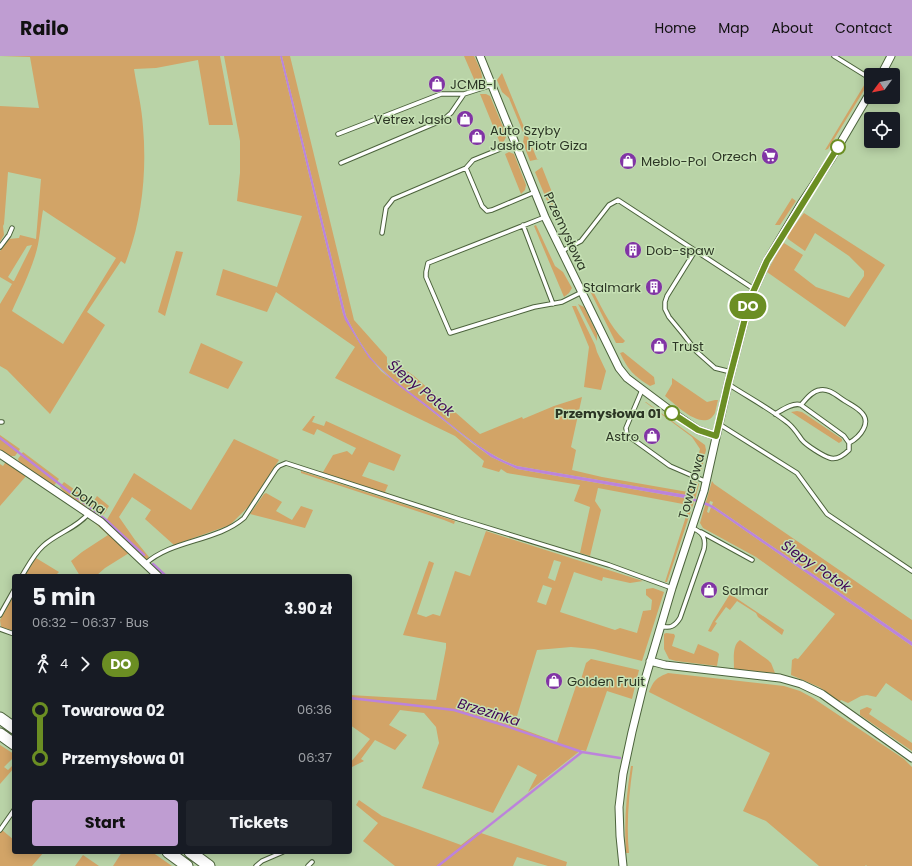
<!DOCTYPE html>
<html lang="en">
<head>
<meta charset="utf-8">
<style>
  body { margin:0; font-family:Poppins,sans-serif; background:#20242c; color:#f1f3f6; height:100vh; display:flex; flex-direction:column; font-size:15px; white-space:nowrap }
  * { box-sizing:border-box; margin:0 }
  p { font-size:13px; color:#9ea1a6 }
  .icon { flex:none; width:22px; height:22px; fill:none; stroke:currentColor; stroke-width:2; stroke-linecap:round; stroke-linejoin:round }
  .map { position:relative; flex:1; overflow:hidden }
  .details { position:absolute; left:12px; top:518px; width:340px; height:280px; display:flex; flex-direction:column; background:#171b24; border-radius:4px; box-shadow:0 2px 10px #0003 }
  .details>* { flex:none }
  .badge { padding:0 8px; border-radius:13px; font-size:14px; line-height:26px }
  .needle { width:26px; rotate:238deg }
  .buttons { position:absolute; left:864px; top:12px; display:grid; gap:8px }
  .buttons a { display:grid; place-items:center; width:36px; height:36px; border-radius:4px; background:#171b24; box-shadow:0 2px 10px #0003; font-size:20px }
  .map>.badge { position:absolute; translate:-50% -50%; box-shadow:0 0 0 2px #fff }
  .legs { display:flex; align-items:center; gap:6px; height:44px; padding:0 20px; font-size:13px }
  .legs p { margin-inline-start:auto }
  .overview { display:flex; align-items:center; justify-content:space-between; height:68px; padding:0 20px }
  h1 { font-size:22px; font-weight:700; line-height:30px }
  .primary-button { display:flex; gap:8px; margin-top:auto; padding:8px 20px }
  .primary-button a { flex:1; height:46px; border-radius:4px; background:#bf9dd2; color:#111; font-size:16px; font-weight:700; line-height:46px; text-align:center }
  .primary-button a+a { background:#20242c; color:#f1f3f6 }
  ul { padding:0 20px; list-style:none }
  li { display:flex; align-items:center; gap:14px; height:48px; font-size:15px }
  li i { display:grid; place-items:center; width:6px; height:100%; margin:0 5px; background:currentColor }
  li i::after { content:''; width:10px; height:10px; margin:-5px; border:3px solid; border-radius:50%; background:#171b24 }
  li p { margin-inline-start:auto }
  li:first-child i { background:linear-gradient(#0000 50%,currentColor 0) }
  li:last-child i { background:linear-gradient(currentColor 50%,#0000 0) }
  header { display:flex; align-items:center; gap:24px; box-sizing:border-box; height:56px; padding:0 20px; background:#bf9dd2; color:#111 }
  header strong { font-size:19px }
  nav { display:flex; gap:22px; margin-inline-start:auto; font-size:14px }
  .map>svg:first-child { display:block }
  .green { fill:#d2a467; fill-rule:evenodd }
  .water { fill:#bc83db }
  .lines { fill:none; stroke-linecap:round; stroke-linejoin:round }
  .stream { stroke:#bc83db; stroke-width:2.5 }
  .lane-casing { stroke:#4c633c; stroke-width:5.5 }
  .street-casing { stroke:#4c633c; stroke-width:9 }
  .primary-casing { stroke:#4c633c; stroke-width:13 }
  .lane { stroke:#fff; stroke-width:3.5 }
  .street { stroke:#fff; stroke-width:7 }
  .primary { stroke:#fff; stroke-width:11 }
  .line-1-casing { stroke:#fff; stroke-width:9 }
  .line-1 { stroke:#6b8e23; stroke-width:6 }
  .stop-1-dot { fill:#fff; stroke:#6b8e23; stroke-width:2 }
  .labels { text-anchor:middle; stroke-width:3; stroke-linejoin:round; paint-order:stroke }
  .poi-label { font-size:13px; fill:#2c3625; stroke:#c6e1b4; text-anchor:start }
  .street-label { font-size:13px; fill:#2c3625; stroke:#c6e1b4 }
  .stop-label { font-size:13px; font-weight:bold; fill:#2c3625; stroke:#c6e1b4; text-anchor:end }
  .water-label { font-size:14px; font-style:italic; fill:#3f0456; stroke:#c6e1b4 }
</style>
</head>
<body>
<header>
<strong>Railo</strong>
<nav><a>Home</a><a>Map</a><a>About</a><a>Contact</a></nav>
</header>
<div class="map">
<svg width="912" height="810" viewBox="0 0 912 810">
  <rect width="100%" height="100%" fill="#b9d3a7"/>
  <path class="green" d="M0,0H220L233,69H209L198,4L156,12L134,13C137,32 142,52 143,71C147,116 142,165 125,208L121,205L87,256L105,269L50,358L7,314L0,310V248L12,228L0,221V195L9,183L19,182L20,179L36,183L41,123L8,116L4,168L3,170L4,179L0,186V50L39,52L30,1ZM43,154L116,202L63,288L12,255C20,237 29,219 35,200C40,185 40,170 43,154ZM32,189L14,225H13L8,221L27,190Z
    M224,0H280L343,258L354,278L366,297L381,315L472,387L491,401L517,413L684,442L691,445L692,440L517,410C484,398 457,373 429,351C409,336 388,321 371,302C362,290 353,274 346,260L282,0H290L354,264L387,301V307L389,309H398L414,320L480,378L522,361L523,363L554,350L582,341L571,391L576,394L572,414L602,421L688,436L692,422L699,428L696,440L667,526H665L689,451L683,448L598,432L595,445L601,454L590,500L580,497L590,451L574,445L580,429L507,417L501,413L499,416L482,411L484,405L455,380L335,322L355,291L276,236L267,256L216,239L223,213L277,231L302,160L237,145L240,117V85Z
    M464,0H474C478,9 488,24 477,30Z
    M502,17L537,103H539L530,105L523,87L524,80L523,76L511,47L509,42L502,36L497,24Z
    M866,26L867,29L863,36L828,93L825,94Z
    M480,38H486L490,40L506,78V81L503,87H500Z
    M509,96L514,98L526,129L525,134L521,138L505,98Z
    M542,111L561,159L562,162L556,166L535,116Z
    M792,142L796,145L780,169H775Z
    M804,157L885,209L845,271L767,216L779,194L784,187L803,199L794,214L816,231L849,242L864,220V215L849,200L815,177L805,195L788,183L787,180L800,162Z
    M536,169L555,210L563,216L572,232L569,237L564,241L534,170Z
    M176,195L183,196L165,260L158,256Z
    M589,228C600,247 609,270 625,285L623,287H616L587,229Z
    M578,248L584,251L597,278V285Z
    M572,250H576L595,289L597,296L606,315L601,334L584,331L589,291Z
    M201,287L243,306L228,333L189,317Z
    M623,296L654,321L655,328L650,330C633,319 629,315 620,297Z
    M672,322L707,346L715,344H718C717,348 716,353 715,357C704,378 675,348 665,340L672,328Z
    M645,346H646L705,389L706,394L701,416L694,417L700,393L692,381Z
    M797,355L802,356L842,383V385L839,387L791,356Z
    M313,360H315L312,366L324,370L326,365L401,399L394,415L369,406L362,420L388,429L385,436L401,443L319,416V415L323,416L333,399L347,395L352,399L356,392L317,373L314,379L302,374Z
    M0,379L20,393L15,400H11L0,395Z
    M234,383L279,404L249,450L230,469L174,489L145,463L151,454L132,441L119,461L135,484L149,501L146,504L105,467L134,417L191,454Z
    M23,396L59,423L53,431L20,408L18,403Z
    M7,404L27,419L0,450V408L3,410Z
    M301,415L455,465L454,468L444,464L301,417Z
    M712,425L714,428L912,564V586L712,449L713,446L710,445L707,456L709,457L711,451L912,590V645L886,627L876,641L867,639L861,640L848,647L841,644L839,646L819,631L791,619L792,604L795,602L798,603L835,558L756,501L703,472L700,467Z
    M64,426L89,444L85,451L67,440L60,431Z
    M266,437L282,446L276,455L292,464L301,450L313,454L305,472L250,458L264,438Z
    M97,440L109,450L104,458L98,461L88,454Z
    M97,466L129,497L105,512L96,520H80L71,505L82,496L108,479L95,467Z
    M486,475L643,525L630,527L603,521L602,525L574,516L560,556L615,574L620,572L637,577L643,555L651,554L652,544L646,539V533L653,532L664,536L642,605L594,593L571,591L537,594L514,670L557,686L576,630H579L586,607L591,603L639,614L632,643L607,635L586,695L581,694L528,736L537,719L518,709L493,757L422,732L439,687L436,671L424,657L400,654L389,669L407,679L395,694L375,684L361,703L364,705L350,712V707L370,683L350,669V639L436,644L446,592V587L403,579L429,505L434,507L417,558L426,561L433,558L440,560L455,515L470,520ZM554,504L561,506L555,525L548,522ZM543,529L552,532L546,549L537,546Z
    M36,502L59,516L55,520H24Z
    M730,538L784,574L782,579L758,561L756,557L737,545L730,554L726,551L715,566L717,567L711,576L708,575L713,565Z
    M14,539V575L1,571L0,564Z
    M666,577L674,578L675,580L672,590L694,598L698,588L717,596L719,598L717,610L676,605L669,603L664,593V578Z
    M740,584L768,604L771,607L775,617L734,613C734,604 732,589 740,584Z
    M668,617L784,630L800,635L813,642L904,703L912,711V810H867L866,809L865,810H819L766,765L743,755L770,697L649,636C654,624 656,622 668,617Z
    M867,651L872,653L869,658L912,687V695L860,659V654Z
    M0,689L14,698V701L4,711L8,714L14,708V712L0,728Z
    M631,710H633C629,738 626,768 629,797H626C624,767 626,740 631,710Z
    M359,744L382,760L461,789L478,776L567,806L566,810H548L517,801L513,810H395L363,785L378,767L356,749Z
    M2,774L14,784V796H44L32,810H0V777Z
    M122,796H152L172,810H113Z
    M83,799L99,810H75Z"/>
  <path class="water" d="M280,0H282L346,260C353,274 362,290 371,302C387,321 408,334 427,349C455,371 483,398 517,410L693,440L691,446L684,442L517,413L491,401L394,326L369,302L345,264L343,258Z
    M712,449L912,586V590L711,451Z"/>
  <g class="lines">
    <path class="stream" d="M0,382L106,464L144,499
      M689,442L709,449L714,452
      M153,508L166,520
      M350,642L454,654L503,669L582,696L620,702
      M438,810L582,696"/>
    <g class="lane-casing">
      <path id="lane" d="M834,0L871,23
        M338,78L441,38H464
        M341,107L443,64L451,57L464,38L492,29
        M466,112L482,150L487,155L492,154L535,136
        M545,161L428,207L426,216V221L450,277L534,251L562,246L582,236
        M523,169L553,248
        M382,177L386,152L393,143L466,112L473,104L515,87
        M0,191L9,179L12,172
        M562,195L581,185L609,149L618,144L754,233
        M695,195L667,240L665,246V253L669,261L683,278L697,296L715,312L731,316
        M728,328C748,341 769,352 788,367C794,372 797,377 802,384C806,389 823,400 830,402C837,404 844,399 849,394V387L844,380L801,349C793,346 782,354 775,358
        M642,334L626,372L627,379L670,410L707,426
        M801,349C806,343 812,335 820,334C829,332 837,340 845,345C850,348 856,351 860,355C873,366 860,381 849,387
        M0,366H2
        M719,368L797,417L827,458L912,515
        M701,476L752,504
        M145,508C173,483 216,486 244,462L276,413L279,410L286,407L459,463L609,509L672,532
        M22,520C28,510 34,498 43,490C57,477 77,472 89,457
        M0,559L14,534
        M661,570C670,573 675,570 680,562L704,493C706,482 703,476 692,472
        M0,573L14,578
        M0,774L14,754
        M256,810L262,805L283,796
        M308,810L312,806"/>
    </g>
    <g class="street-casing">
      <path id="street" d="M480,0L545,161L619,312L627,322L679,361L698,374L716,380
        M881,19L891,0
        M0,398L101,466L158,520
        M650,605L665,609L780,622L801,628L822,638L912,702
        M623,810L620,780L619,751L623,718L632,676L644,627L672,532L704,435L728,328L750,243L767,205L801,148L831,103L871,35"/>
    </g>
    <g class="primary-casing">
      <path id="primary" d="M0,662L14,672
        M0,678L14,688
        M168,796L187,810
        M190,796L209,810"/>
    </g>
    <use href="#lane" class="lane"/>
    <use href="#street" class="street"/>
    <use href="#primary" class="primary"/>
  </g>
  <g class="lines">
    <g class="line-1-casing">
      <path id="line-1" d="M672,357L698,374L716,380L728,328L750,243L767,205L838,91"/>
    </g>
    <use href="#line-1" class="line-1"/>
  </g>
  <defs>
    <g id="shop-disc" transform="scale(0.9)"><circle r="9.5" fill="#8134a5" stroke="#c6e1b4"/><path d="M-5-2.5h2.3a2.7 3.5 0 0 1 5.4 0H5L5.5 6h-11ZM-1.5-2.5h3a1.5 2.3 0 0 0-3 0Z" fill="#fff"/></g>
    <g id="supermarket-disc" transform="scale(0.9)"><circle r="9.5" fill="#8134a5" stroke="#c6e1b4"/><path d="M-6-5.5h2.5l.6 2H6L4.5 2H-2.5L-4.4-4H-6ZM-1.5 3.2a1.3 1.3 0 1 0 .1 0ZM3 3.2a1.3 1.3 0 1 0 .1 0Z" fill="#fff"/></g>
    <g id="building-disc" transform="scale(0.9)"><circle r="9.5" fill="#8134a5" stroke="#c6e1b4"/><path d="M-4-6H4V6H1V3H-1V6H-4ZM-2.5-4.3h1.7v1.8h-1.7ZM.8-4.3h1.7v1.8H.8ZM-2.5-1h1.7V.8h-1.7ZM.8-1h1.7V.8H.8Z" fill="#fff"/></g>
  </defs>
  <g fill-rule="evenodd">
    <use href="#shop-disc" x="437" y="28"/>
    <use href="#shop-disc" x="465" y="63"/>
    <use href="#shop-disc" x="477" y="81"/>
    <use href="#supermarket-disc" x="770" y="100"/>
    <use href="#shop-disc" x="628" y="105"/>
    <use href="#building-disc" x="633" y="194"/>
    <use href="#building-disc" x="654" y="231"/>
    <use href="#shop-disc" x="659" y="290"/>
    <use href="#shop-disc" x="652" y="380"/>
    <use href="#shop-disc" x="709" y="534"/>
    <use href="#shop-disc" x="554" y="625"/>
  </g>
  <g class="stop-1-dot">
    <circle cx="838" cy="91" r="7"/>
    <circle cx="672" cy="357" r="7"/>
  </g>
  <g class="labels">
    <g class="poi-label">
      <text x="450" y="33">JCMB-I</text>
      <text x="452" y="68" text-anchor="end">Vetrex Jasło</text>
      <text x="490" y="79">Auto Szyby<tspan x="490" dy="15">Jasło Piotr Giza</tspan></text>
      <text x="757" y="105" text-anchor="end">Orzech</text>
      <text x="641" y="110">Meblo-Pol</text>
      <text x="646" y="199">Dob-spaw</text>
      <text x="641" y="236" text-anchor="end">Stalmark</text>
      <text x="672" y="295">Trust</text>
      <text x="639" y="385" text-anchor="end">Astro</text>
      <text x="722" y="539">Salmar</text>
      <text x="567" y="630">Golden Fruit</text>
    </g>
    <g class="street-label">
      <text transform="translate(566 175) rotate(65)" y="5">Przemysłowa</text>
      <text transform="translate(691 430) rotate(-75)" y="5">Towarowa</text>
      <text transform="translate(89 444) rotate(35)" y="5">Dolna</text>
    </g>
    <g class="stop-label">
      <text x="661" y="362">Przemysłowa 01</text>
    </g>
    <g class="water-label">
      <text transform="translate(421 332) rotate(39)" y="5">Ślepy Potok</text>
      <text transform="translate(816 510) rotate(34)" y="5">Ślepy Potok</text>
      <text transform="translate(489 656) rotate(17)" y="5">Brzezinka</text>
    </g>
  </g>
</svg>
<div class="buttons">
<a><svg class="needle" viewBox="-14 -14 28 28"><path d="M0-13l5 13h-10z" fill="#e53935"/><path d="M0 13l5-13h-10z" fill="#9ea1a6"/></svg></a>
<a><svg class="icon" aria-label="locate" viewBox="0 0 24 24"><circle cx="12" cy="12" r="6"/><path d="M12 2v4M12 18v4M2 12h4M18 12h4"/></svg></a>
</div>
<b class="badge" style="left:748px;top:250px;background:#6b8e23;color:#fff">DO</b>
<section class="details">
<div class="overview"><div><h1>5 min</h1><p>06:32 – 06:37 · Bus</p></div><b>3.90 zł</b></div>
<div class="legs"><svg class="icon" aria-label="walk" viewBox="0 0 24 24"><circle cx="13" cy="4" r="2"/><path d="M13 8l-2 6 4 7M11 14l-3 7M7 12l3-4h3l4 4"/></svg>4<svg class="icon" aria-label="forward" viewBox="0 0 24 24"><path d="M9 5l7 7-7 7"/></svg><b class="badge" style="background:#6b8e23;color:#fff">DO</b></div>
<ul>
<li><i style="color:#6b8e23"></i><b>Towarowa 02</b><p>06:36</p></li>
<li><i style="color:#6b8e23"></i><b>Przemysłowa 01</b><p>06:37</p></li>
</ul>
<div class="primary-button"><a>Start</a><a>Tickets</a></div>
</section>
</div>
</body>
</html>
